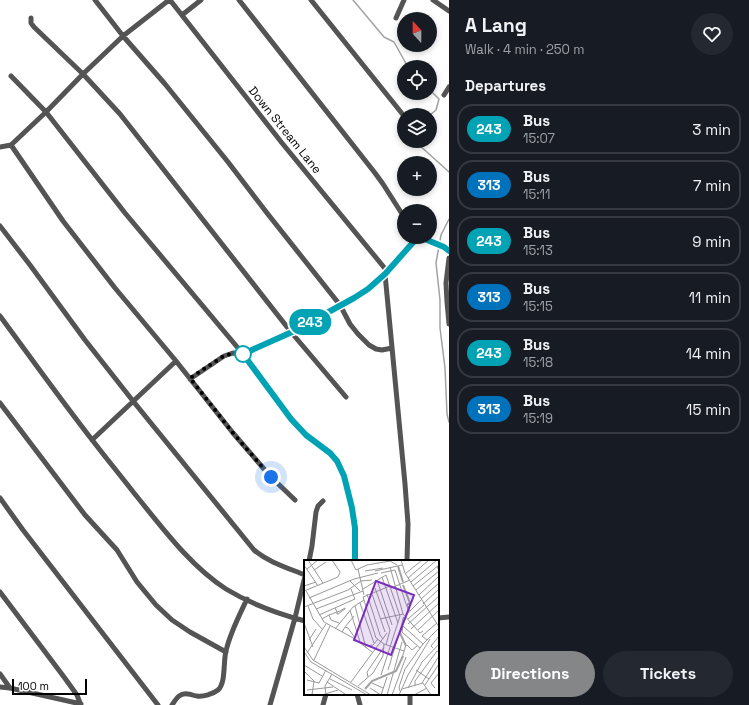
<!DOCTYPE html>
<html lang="en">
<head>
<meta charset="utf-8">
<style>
  body { margin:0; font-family:"Space Grotesk",sans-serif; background:#242831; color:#f1f3f6; height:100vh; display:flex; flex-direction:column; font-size:15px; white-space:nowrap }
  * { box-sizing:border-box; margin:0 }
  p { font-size:13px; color:#9ea1a6 }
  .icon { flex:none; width:22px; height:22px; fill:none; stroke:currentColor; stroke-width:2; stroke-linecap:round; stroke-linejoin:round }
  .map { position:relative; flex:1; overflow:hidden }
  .panel { display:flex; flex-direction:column; background:#171b24; width:300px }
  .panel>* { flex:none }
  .badge { padding:0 8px; border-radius:13px; font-size:14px; line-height:26px }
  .needle { width:26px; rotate:339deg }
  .controls { position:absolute; left:397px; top:12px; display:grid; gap:8px }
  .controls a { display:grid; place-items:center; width:40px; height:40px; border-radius:50%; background:#171b24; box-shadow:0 2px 6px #0003; font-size:20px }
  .scale { position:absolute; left:12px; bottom:10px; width:75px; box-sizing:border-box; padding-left:4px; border:2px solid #000; border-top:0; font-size:11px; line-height:14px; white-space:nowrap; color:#000; -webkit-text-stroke:3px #fff; paint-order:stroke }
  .you { position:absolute; width:20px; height:20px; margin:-10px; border:3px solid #fff; border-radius:50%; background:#1a73e8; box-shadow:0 0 0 6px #1a73e833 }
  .map>.badge { position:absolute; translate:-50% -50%; box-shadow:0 0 0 2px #fff }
  h2 { padding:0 16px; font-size:15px; line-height:36px }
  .round { display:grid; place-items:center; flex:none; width:42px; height:42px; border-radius:21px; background:#242831 }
  .overview { display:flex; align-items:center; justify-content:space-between; height:68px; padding:0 16px }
  h1 { font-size:19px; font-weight:600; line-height:30px }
  .button { display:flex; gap:8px; margin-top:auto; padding:8px 16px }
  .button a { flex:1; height:46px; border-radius:24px; background:#858687; color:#fff; font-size:16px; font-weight:600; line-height:46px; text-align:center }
  .button a+a { background:#242831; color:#f1f3f6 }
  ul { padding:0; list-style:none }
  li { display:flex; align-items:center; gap:12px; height:50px; margin:0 8px 6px; padding:0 8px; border:2px solid #363941; border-radius:16px }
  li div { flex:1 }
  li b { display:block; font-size:15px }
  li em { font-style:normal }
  li .badge { min-width:44px; font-weight:700; text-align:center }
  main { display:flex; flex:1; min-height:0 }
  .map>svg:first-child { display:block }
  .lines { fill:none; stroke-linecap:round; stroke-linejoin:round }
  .stream { stroke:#a2a2a2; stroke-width:1.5 }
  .minor { stroke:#545454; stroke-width:5 }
  .line-casing { stroke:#fff; stroke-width:9 }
  .line { stroke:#00a3b4; stroke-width:6 }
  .walk { stroke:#000; stroke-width:4; stroke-dasharray:0 7.2 }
  .stop-dot { fill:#fff; stroke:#00a3b4; stroke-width:2 }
  .labels { text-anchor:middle; stroke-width:4; stroke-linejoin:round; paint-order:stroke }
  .street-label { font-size:12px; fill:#000; stroke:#fff }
  .inset-river { fill:none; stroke:#a2a2a2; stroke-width:2 }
  .inset-road { fill:none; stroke:#999; stroke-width:1 }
  .view { fill:#7b2cbf; fill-opacity:0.15; stroke:#7b2cbf; stroke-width:2 }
  .inset-edge { fill:none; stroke:#000; stroke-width:2 }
</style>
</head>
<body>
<main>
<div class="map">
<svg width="449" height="705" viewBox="0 0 449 705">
  <rect width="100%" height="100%" fill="#fff"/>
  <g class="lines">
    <path class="stream" d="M353,0L384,37L394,42L408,67
      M430,115L436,110L439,99L430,90
      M418,141V144L449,172
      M449,219L441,235L436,263L440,300V328L445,368L447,414L449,422"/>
    <path class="minor" d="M95,0L123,36L165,84L228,162L267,213L340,305L350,324L358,334L369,345L376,349L382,350L392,348
      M170,0L282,143L387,271
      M239,0L375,173L383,184L404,217
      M311,0L404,116
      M433,0L449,11
      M182,15L201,0
      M31,18V23L34,27L83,74L120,114L291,332L346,397
      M396,18L404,0
      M11,76L46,112L125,213L243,354L291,419L306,435L330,453L337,461L344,476L353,508L355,528V561
      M444,95L449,87
      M11,145L63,221L115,288L176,361L233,433L271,477L295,500
      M0,147L11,145L46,112L83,74L123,36L169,0
      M0,226L30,265L85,340L133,401L254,550C268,562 288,568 305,575
      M449,258L446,283L447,302L449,324
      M385,274L405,484L408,524L407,561
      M0,316C31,358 61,400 93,441C106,458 120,475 134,493C161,526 190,566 226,589C249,603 279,614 305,621
      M190,379L224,356L233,353L243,354L291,332L354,298L368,289L385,274L417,238L420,237L443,247L449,251
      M0,403L85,515L117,550L137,582L156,605L172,620L190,632L226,652
      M92,440L176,361
      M0,498L23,530L158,705
      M309,561L312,546L316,512L318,506L323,501
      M0,592L64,677L77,695L80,703
      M438,618L449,617
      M0,674L10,688
      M0,687L10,688L81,704
      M357,694L360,705
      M410,694V705
      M172,705C176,699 180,692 188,694C191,694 194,696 197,696C203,697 213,694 218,690C226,683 223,662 226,651C230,633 239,616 247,599
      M270,705L295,618L305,576
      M323,705L326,694"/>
  </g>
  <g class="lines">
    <g class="line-casing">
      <path id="line" d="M355,561V528L352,508L344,476L337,461L330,453L306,435L291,419L243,354L292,332L354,298L368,289L385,274L417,238L420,237L444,247L449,251"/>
    </g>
    <use href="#line" class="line"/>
    <path class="walk" d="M243,354L233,353L224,356L190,378L233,433L271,477"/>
  </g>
  <circle class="stop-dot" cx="243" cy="354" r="8"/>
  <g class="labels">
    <g class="street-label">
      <text transform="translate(285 130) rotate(51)" y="4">Down Stream Lane</text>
    </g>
  </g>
  <g transform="translate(304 560)">
    <rect width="135" height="135" fill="#fff"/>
    <path class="inset-river" d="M94,6L99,22M99,25L106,43L103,45L105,51L102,55M96,73L100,57M96,73L102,86M61,129L68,121L92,111L99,96"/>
    <path class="inset-road" d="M4,0L19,23M47,0L52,10L63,5L86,1L93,5M97,0L101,13L135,67M0,5L14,26M86,7L99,54L116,73L119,71M3,9L14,0M54,9L60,35M10,10L22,2M61,11L79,8M71,11L98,5M77,13L91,10L102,44M101,14L118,0M78,17L94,63M104,18L125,0M46,21L56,31M107,22L133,0M74,23L88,65M0,26L12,22M86,26L59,37L72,78L80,84L100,91M109,26L135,5M71,28L86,70L82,85M87,28L106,20M59,29L82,15L96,56M112,30L135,11L133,6M0,31L34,17L36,12L28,0M2,31L20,62L51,79L68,92M63,34L76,75L79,79M68,34L81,72M115,35L135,16M5,38L50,19L74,13M117,39L135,23M56,43L70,83M119,44L135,29M4,46L9,59L19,70M51,46L62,88M0,47L44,30L57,21L68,20M12,49L59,31M46,50L56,82M106,51L117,40M15,55L51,39L47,29M25,55L27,60L35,63M18,59L25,55L33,52L36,51L41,48V49L34,54H33V52L31,48M76,59L99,54M104,59L120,45M0,63L9,87M104,64L135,36M41,67L50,56M31,69L49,47L60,40M107,69L135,43M114,70L135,50M38,72L41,67L44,68L51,78M5,80L12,69M123,80L118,76L133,63M103,85L108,90L113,86M63,86L69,85L74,79M0,87L9,100L67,135M116,88L98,72L99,66L119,84M129,88L127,86L135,76M0,92L7,102L63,135M3,93L22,64M98,98L102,85M10,100L26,66M0,105L18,116M84,110L94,77M112,110L125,119M0,111L10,121L8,135M77,115L96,56M64,117L63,112L80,87M26,119L48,130M3,120L15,123L22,110M23,122L41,134M47,122L83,73M68,123L79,128M118,123L135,96M121,125L135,104M54,126L69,113L79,96L80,84M111,126V121L133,91L135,92M66,128L77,135M104,128L118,102L135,84M131,128L127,123L135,113M98,129L119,123L127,135M3,130L29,127M96,131L95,127L101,109L119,84L135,68M18,135L34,130M22,135L21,126L28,114M77,135L83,117M83,135L98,82M88,135L102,97M95,135L104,115L126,79M110,135L123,128"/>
    <path class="view" d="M72,21L110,35L87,95L50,80Z"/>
    <rect width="135" height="135" class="inset-edge"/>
  </g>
</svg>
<div class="controls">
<a><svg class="needle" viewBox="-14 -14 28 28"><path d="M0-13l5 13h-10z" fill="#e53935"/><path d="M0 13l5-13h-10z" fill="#9ea1a6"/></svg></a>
<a><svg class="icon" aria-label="locate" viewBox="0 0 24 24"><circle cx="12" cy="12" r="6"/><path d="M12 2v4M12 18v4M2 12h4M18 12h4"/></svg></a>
<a><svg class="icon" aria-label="layers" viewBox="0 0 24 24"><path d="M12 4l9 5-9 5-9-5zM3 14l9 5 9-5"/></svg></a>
<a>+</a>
<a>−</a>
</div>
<div class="scale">100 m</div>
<div class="you" style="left:271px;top:477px"></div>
<b class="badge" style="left:310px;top:322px;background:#00a3b4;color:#fff">243</b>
</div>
<section class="panel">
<div class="overview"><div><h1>A Lang</h1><p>Walk · 4 min · 250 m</p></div><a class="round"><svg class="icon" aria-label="heart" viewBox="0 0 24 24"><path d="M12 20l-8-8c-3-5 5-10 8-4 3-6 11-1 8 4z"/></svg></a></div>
<h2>Departures</h2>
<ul>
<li><span class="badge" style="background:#00a3b4;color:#fff">243</span><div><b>Bus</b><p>15:07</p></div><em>3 min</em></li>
<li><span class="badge" style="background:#0072bc;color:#fff">313</span><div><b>Bus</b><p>15:11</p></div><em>7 min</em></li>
<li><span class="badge" style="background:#00a3b4;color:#fff">243</span><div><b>Bus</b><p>15:13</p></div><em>9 min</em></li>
<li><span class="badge" style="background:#0072bc;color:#fff">313</span><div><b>Bus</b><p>15:15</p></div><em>11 min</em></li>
<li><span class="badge" style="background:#00a3b4;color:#fff">243</span><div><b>Bus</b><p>15:18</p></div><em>14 min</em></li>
<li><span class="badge" style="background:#0072bc;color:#fff">313</span><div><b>Bus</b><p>15:19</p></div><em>15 min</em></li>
</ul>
<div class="button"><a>Directions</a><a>Tickets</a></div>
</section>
</main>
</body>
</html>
